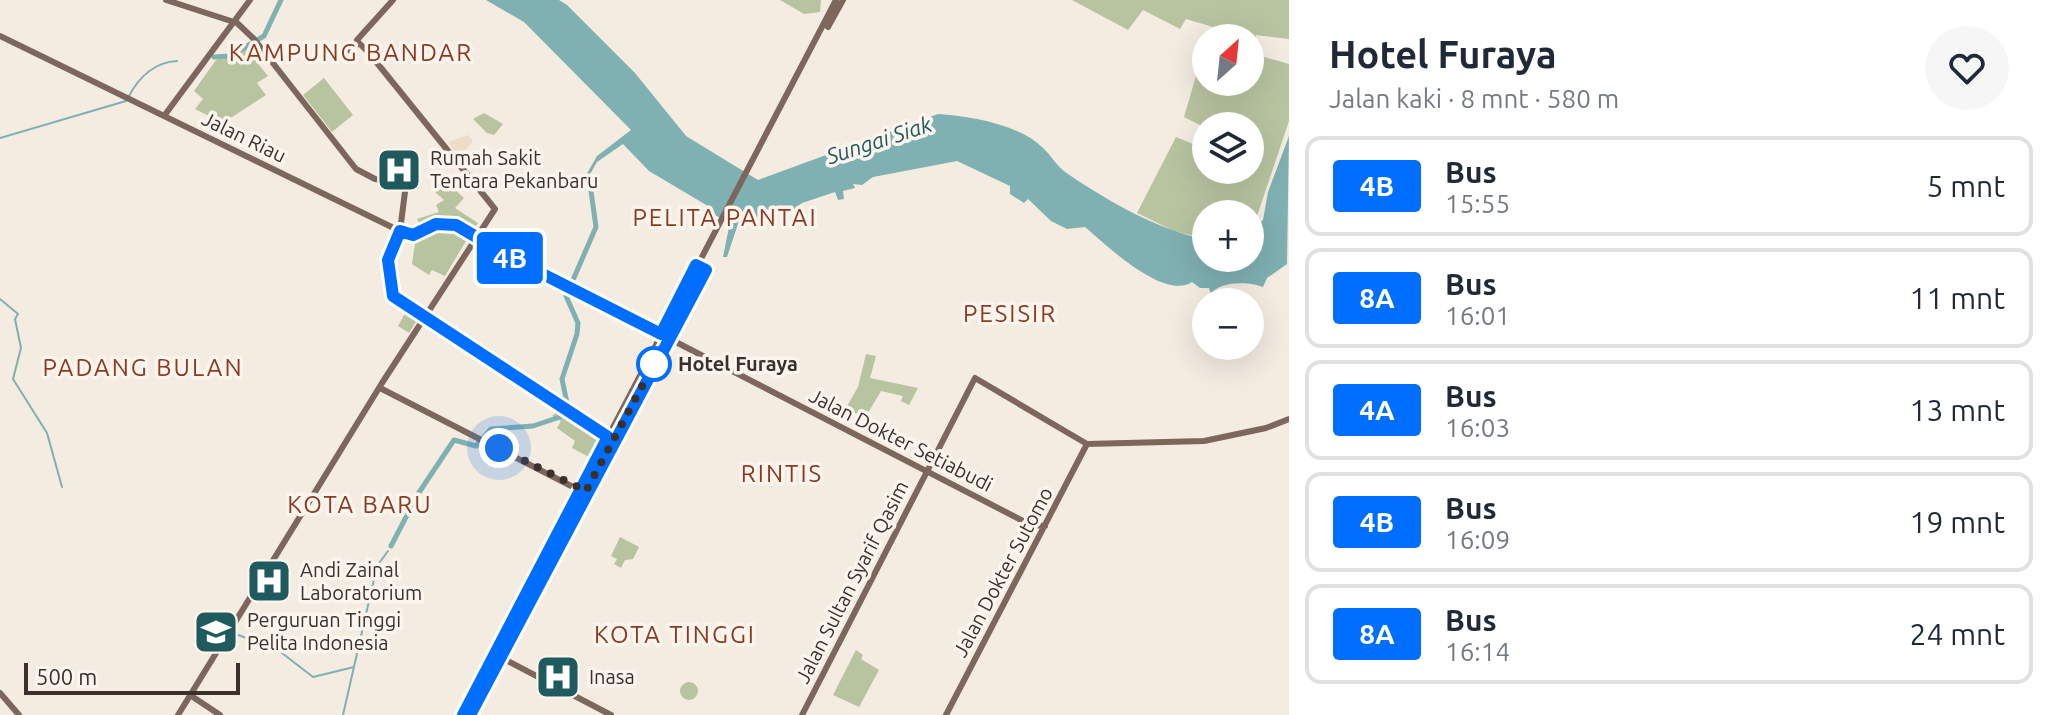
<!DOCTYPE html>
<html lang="id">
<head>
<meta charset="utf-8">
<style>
  body { margin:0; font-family:Ubuntu,sans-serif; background:#f6f6f7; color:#1f2937; height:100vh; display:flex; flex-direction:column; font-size:30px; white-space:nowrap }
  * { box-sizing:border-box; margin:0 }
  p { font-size:26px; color:#747a83 }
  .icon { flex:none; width:44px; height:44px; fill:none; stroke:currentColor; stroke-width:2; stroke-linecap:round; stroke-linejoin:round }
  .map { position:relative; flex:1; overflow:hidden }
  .side { display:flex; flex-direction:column; background:#fff; width:760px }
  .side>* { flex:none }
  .badge { padding:0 16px; border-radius:6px; font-size:28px; line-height:52px }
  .needle { width:52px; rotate:27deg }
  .controls { position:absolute; left:1192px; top:24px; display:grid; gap:16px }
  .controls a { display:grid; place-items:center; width:72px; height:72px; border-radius:50%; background:#fff; box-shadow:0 8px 32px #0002; font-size:40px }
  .scale { position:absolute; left:24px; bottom:20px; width:216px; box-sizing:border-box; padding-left:8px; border:4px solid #3b302b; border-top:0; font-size:22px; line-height:28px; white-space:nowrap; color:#3b302b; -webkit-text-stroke:6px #fbf5ee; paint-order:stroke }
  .you { position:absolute; width:40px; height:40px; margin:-20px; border:6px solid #fff; border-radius:50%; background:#1a73e8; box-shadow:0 0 0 12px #1a73e833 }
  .map>.badge { position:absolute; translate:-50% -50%; box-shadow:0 0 0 4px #fff }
  .round { display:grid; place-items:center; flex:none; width:84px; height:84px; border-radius:42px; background:#f6f6f7 }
  .headline { display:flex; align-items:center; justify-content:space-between; height:136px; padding:0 40px }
  h1 { font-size:38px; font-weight:700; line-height:60px }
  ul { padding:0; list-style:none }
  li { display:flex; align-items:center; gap:24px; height:100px; margin:0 16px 12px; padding:0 24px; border:4px solid #e0e1e3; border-radius:16px }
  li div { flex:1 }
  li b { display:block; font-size:30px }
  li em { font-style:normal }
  li .badge { min-width:88px; font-weight:700; text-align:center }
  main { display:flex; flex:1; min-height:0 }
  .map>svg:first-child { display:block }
  .green { fill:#b8c4a0 }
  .plaza { fill:#ecdcc8 }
  .water { fill:#7fb0b2 }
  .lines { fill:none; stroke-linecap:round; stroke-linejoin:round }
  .stream { stroke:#7fb0b2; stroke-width:2 }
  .river { stroke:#7fb0b2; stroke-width:5 }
  .major { stroke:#7d675c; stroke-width:6 }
  .line-casing { stroke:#fff; stroke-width:18 }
  .line { stroke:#006eff; stroke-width:12 }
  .walk { stroke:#3b302b; stroke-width:8; stroke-dasharray:0 14.4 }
  .stop-dot { fill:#fff; stroke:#006eff; stroke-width:4 }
  .labels { text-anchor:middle; stroke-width:7; stroke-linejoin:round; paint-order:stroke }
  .street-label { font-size:20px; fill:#3b302b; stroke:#fbf5ee }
  .poi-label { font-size:20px; fill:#3b302b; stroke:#fbf5ee; text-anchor:start }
  .stop-label { font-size:20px; font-weight:bold; fill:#3b302b; stroke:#fbf5ee; text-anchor:start }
  .water-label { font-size:22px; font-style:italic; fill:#1f5a5e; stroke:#fbf5ee }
  .quarter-label { font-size:24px; letter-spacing:2px; fill:#8c3b22; stroke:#fbf5ee }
</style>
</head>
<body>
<main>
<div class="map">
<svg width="1289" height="715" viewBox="0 0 1289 715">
  <rect width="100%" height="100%" fill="#f4ebe1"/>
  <path class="green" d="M780,0H821L820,12L804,14Z
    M1072,0H1289V39L1256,35L1254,54L1289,64V121L1254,225L1250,227V214H1206V239L1174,231L1137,213L1176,137L1203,148L1206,141V170H1250V126L1206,128L1184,117L1201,59L1206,58V82H1250V38L1186,19L1180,29L1143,10L1128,30Z
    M248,47L255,50L262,63L259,65L268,76L257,83L266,95L223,123L195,109L203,99L194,91L216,60Z
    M324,78L353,115L332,132L303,95Z
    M484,113L503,124L494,135L487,133L473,119Z
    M442,187L446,190L452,187L464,198L455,208L478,223L472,231L447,219L421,227L417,219L439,212L436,205L444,200L435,192Z
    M440,225L450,226L469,236L445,276L432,270L429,275L412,264L415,244L409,240Z
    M408,308L420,315L409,333L398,326Z
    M866,354L876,356L870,378L918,388L909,405L901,401L903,396L881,391L865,418L846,408L858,387Z
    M560,410L602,440L591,458L572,448L575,441L557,428L561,421L552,416Z
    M620,537L639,547L633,559L625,560L621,568L614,564L617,559L611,556Z
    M856,650L863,655L861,659L879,670L859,707L833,695Z
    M680 691a9 9 0 1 1 18 0a9 9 0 1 1-18 0Z"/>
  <path class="plaza" d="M468,135L473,141L463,153L465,159H460L448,142Z"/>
  <path class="water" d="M486,0H559L567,5L635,73L686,136L758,180L938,114C969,116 1018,124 1042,147C1051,155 1057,167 1068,174C1111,203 1155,228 1206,240V258H1250V231L1263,220L1268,192L1289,136L1287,264L1267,278L1263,287C1249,281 1219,281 1211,294L1209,288H1200L1192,282C1164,301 1105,244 1085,227L1067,229L1051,221L1028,199L1024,203L1010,194V186L957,161L873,177L862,185L853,184L855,188L843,191L844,199L838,200L835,192L802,203L789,213L784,210L768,216L760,226L752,219L739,221L727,257H723L730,222L712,214L713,209L649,171L623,144L597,162L589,176L590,193L585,177L597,156L631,130L524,22Z"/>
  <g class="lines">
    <path class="stream" d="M129,96C139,77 155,62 177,61
      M0,138L126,101
      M0,299L18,314L15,319L21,348L13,379L47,433L62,487
      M233,633L278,650L313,677L354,667
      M343,715L377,566L388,551"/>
    <path class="river" d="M214,57L230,56L264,36L281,0
      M391,546L418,494L454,440L476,446L491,429L533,426L560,417L567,403L562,379L577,334L578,323L566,296L596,227L591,191"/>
    <path class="major" d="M166,0L231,21
      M235,21L254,39L356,169L375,179L406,184L400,231L388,260L393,296L608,437
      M828,27L843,0
      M0,36L406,234L413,235L441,223L456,225L519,262L661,334
      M357,40L393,0
      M164,116L250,0
      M670,339L1031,525L1045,526
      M380,388L579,490
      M500,657L611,715
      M0,693L19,715
      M190,695L220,715
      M178,715L382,383L495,209L369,53L359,43L349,50
      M463,715L836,0
      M470,715L664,342
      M802,715L975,378L1087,444L1204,441L1266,428L1289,419
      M946,715L1087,444"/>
  </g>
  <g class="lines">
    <g class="line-casing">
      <path id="line" d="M463,715L608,437L393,296L388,260L400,231L413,235L436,224L456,225L519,262L661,334L696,265L706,270L470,715"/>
    </g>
    <use href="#line" class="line"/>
    <path class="walk" d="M499,448L586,491L654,364"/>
  </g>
  <defs>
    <g id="hospital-square" transform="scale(2.3)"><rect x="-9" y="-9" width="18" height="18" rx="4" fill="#1f5a5e" stroke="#fbf5ee"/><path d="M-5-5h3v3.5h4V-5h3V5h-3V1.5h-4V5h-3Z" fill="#fff"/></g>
    <g id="university-square" transform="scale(2.3)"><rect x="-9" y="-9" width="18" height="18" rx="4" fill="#1f5a5e" stroke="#fbf5ee"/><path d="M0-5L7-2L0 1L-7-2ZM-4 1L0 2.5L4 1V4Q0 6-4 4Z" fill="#fff"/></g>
  </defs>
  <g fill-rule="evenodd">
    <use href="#hospital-square" x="399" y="170"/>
    <use href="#hospital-square" x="269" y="581"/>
    <use href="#university-square" x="216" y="632"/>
    <use href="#hospital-square" x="558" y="677"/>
  </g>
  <circle class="stop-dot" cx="654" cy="364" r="16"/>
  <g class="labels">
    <g class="street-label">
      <text transform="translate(244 137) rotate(26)" y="7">Jalan Riau</text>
      <text transform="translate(901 440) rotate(27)" y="7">Jalan Dokter Setiabudi</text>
      <text transform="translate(1003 572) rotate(-62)" y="7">Jalan Dokter Sutomo</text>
      <text transform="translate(852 582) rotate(-63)" y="7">Jalan Sultan Syarif Qasim</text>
    </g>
    <g class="poi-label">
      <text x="430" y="165">Rumah Sakit<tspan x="430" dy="23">Tentara Pekanbaru</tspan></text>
      <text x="300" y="577">Andi Zainal<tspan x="300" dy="23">Laboratorium</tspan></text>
      <text x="247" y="627">Perguruan Tinggi<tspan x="247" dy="23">Pelita Indonesia</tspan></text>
      <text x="589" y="684">Inasa</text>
    </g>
    <g class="stop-label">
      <text x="678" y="371">Hotel Furaya</text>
    </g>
    <g class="water-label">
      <text transform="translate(879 140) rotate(-18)" y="8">Sungai Siak</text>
    </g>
    <g class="quarter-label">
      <text x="351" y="61">KAMPUNG BANDAR</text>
      <text x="725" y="226">PELITA PANTAI</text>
      <text x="1010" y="322">PESISIR</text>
      <text x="143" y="376">PADANG BULAN</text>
      <text x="782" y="482">RINTIS</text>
      <text x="360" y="513">KOTA BARU</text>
      <text x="675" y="643">KOTA TINGGI</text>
    </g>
  </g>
</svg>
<div class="controls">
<a><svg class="needle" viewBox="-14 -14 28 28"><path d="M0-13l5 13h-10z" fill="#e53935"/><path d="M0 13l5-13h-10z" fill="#747a83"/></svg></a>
<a><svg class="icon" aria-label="layers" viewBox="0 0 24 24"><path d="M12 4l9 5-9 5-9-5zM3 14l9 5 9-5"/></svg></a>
<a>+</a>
<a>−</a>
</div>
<div class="scale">500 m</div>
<div class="you" style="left:499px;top:448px"></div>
<b class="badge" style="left:510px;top:258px;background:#006eff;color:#fff">4B</b>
</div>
<section class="side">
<div class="headline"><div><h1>Hotel Furaya</h1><p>Jalan kaki · 8 mnt · 580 m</p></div><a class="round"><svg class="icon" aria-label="heart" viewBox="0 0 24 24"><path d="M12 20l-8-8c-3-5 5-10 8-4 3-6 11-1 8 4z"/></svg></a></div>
<ul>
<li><span class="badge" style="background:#006eff;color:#fff">4B</span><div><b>Bus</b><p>15:55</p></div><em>5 mnt</em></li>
<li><span class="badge" style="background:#006eff;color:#fff">8A</span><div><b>Bus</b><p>16:01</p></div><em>11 mnt</em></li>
<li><span class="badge" style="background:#006eff;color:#fff">4A</span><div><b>Bus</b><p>16:03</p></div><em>13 mnt</em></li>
<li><span class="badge" style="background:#006eff;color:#fff">4B</span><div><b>Bus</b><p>16:09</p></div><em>19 mnt</em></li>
<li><span class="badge" style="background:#006eff;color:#fff">8A</span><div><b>Bus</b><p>16:14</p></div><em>24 mnt</em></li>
</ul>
</section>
</main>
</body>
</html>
